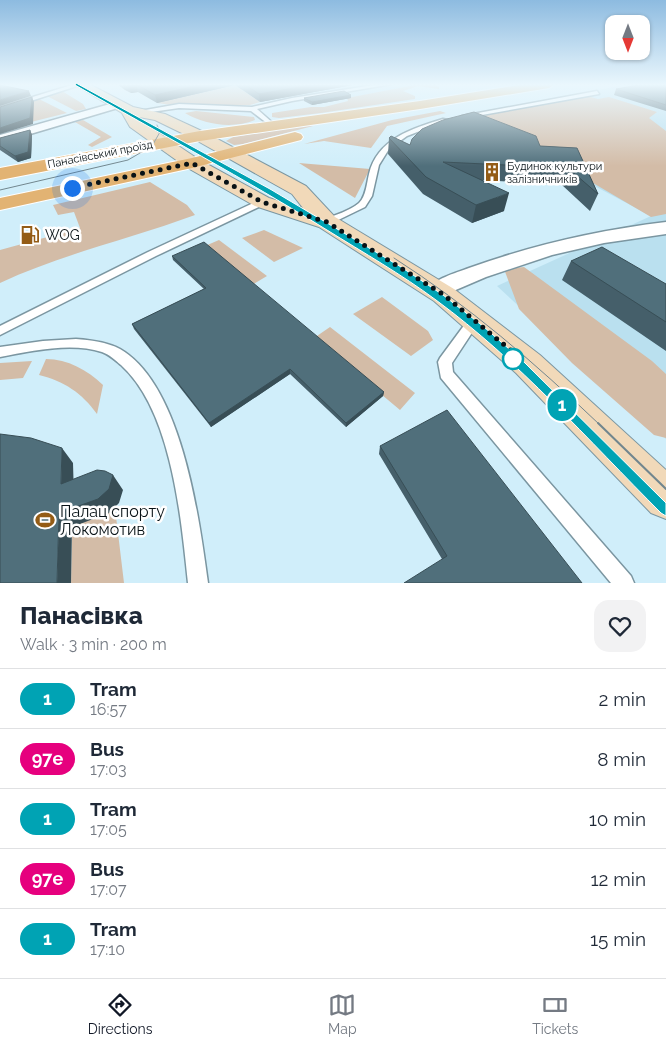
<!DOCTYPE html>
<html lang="en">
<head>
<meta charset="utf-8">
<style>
  body { margin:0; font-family:Raleway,sans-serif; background:#f2f2f3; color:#1f2937; height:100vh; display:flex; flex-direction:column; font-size:19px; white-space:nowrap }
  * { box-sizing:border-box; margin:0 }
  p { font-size:16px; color:#747a83 }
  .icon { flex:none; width:28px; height:28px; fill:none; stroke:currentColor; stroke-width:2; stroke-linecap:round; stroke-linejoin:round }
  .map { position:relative; height:583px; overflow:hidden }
  .details { display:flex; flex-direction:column; background:#fff; flex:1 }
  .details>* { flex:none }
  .badge { padding:0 10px; border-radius:16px; font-size:18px; line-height:32px }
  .needle { width:32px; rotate:180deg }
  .controls { position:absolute; left:605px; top:15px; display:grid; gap:10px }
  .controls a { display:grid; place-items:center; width:45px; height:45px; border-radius:10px; background:#fff; box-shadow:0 1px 4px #0004; font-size:25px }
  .you { position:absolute; width:25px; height:25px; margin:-12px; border:4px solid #fff; border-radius:50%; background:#1a73e8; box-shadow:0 0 0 8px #1a73e833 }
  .map>.badge { position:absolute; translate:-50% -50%; box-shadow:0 0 0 2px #fff }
  .round { display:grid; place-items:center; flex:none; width:52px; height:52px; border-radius:15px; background:#f2f2f3 }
  .summary { display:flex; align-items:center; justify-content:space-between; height:85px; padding:0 20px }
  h1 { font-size:24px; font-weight:800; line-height:38px }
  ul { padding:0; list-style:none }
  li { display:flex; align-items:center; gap:15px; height:60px; padding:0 20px; border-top:1px solid #e0e1e3 }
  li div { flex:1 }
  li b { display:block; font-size:19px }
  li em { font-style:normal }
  li .badge { min-width:55px; font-weight:700; text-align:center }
  .tab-bar { display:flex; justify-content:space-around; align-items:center; height:70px; border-top:1px solid #e0e1e3; background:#fff; font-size:14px; color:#747a83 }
  .tab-bar a { display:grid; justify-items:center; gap:2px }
  .tab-bar .selected { color:#111827 }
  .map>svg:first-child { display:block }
  .built { fill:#bae0ef }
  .green { fill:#d3bca7 }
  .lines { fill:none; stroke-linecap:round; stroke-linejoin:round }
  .lane-casing { stroke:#7b96a1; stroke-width:3 }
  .street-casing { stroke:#7b96a1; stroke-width:3 }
  .secondary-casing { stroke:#7b96a1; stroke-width:2 }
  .primary-casing { stroke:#fff; stroke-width:2 }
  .lane { fill:#fff; fill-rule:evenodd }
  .street { fill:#fff; fill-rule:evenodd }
  .secondary { fill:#f1d9b9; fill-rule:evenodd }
  .primary { fill:#e2b373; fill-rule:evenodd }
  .tram-far1 { stroke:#71868e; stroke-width:1 }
  .tram { stroke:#71868e; stroke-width:2 }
  .wall { fill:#455f6a }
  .shaded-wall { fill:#384e56 }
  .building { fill:#506f7b; stroke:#384e56 }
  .line { fill:#00a3b4; stroke:#fff }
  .walk { stroke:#081216; stroke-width:5; stroke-dasharray:0 9 }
  .stop-dot { fill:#fff; stroke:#00a3b4; stroke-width:2.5 }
  .labels { text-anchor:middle; stroke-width:5; stroke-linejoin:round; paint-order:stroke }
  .far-street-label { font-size:11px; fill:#081216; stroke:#fff }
  .far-poi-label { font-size:11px; fill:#081216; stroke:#fff; text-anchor:start }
  .poi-label { font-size:14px; fill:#081216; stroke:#fff; text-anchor:start }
  .near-poi-label { font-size:16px; fill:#081216; stroke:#fff; text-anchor:start }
</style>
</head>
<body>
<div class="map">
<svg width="666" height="583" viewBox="0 0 666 583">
  <rect width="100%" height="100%" fill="#d0eefa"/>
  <path class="built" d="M274,84H420L312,105Z
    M630,84H659L666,86V439L578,361L497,286L651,216L461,115Z"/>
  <path class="green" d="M222,84H282L242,90L260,102L250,105H171L157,103L227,87Z
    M420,84H432L439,87V89L418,86L403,91L415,96V99L321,113L279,118L272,117V113L311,107H324L348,101L347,98Z
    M62,91L83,104L86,109L76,111L45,95Z
    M587,96L598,99L609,97L657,112L649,118L666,131V214L651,217L535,149L467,117Z
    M39,99L67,113L3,129L31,101Z
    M196,111L254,117L255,120C233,129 205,125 185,113Z
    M440,111L446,113L387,126L371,148L324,141L304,144L392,120Z
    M83,120L112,137L92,147L88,145L101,137L75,122Z
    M308,125L313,126L243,144L234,145L226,141L233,137Z
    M299,163L370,169L355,198Z
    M150,182L187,205L195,215C130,239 62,254 0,283V250L80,228L74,212L58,215L53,205Z
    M264,230L303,248L274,262L242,238Z
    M219,240L267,276L252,285L205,246Z
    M524,267L652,361L666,374V438L654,435L572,363L519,309L504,269Z
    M382,297L428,331L433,340L411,356L353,314Z
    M330,327L415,393L400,410L314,338Z
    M46,359C68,359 87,370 103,385L97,414C82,393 64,381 39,375Z
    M32,361L23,378L0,380V363Z
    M115,508L124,583H71L72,527Z"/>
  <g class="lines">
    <g class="lane-casing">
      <path id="lane" d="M75,84H83L0,111V107Z
        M380,84H392L292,101L257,109L274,124V126L272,127L251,111L179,108L137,114L134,112L179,104L252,107L292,98Z
        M597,91L599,94L465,118L462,116Z
        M443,119L448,120L407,136L389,149L379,165L372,196L365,207L330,224H324V220C334,215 350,211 359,203C366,197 367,182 369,174C377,139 413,128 443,119Z
        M262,199L265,200V204L156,256L0,335V326L148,252Z
        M475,315L479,316L481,319L452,363L453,372L631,576L634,583H611L441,378L438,362L440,358L471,316Z
        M76,339C90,340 107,342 120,349C182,385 199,518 208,583H188C181,518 172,411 121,365C115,360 110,355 102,352C71,342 31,351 0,357V347L43,341Z"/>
    </g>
    <g class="street-casing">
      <path id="street" d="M117,102L123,105L121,107L0,143V135Z
        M666,222V234L604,243L552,255L486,277L437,298L429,296L426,291C434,279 455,273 469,268C533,245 599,230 666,222Z"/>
    </g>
    <g class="secondary-casing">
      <path id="secondary" d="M74,84H89L133,107L165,114L206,133L306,186L335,217L454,289L540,355L666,470V519L651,513L516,373L434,301L319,227L255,206L186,167L130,127L122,113ZM139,117L155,120L194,139L292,194L303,208L269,198L198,159L141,121Z"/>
    </g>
    <g class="primary-casing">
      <path id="primary" d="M525,84H555L549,88L420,109L200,141L0,180V168L200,131L420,101Z
        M295,132L301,134L303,137L301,140L192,168L0,210V198L192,158Z"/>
    </g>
    <use href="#lane" class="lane"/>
    <use href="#street" class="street"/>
    <use href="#secondary" class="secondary"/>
    <use href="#primary" class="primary"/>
    <path class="tram-far1" d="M76,84L267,191L415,280L442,299L501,348L583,425
      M0,190L128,160L152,146L160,132L157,125
      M394,258C469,306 535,363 600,425"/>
    <path class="tram" d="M582,423L666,508
      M598,423L666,489"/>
  </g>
  <path class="wall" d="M117,84H358L260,102L235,85L157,103L138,92L131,93L125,90Z
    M666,86V111L614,95L616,89Z
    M351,95V98L312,105L304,101V98Z
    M30,130L32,135L31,158L18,162L0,150V138Z
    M389,138L410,145L540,146L577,148L598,194L590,211L562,185L483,180L504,211L472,223L423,194L388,154Z
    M172,256L384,392L383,396L346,427L290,374L211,427L134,329L132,324L204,289L173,260Z
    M571,261L666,284V351L562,280Z
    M380,446L582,583L442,559L379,454Z"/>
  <path class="shaded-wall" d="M136,84L138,92L131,93L129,85Z
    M204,84H235V85L157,103L155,95Z
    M316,84H358L260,102L259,94Z
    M29,91L31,96L0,106V100Z
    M351,95V98L312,105V102Z
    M32,97L34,102L33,124L0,134V128Z
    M30,130L32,135L31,158L18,162L15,156Z
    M509,193L504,211L472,223L476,205Z
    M290,369V374L211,427L209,423Z
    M384,392L383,396L346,427V423Z
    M62,448L73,463L74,498L61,484Z
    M113,475L123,490L119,503L109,513L72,527L71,583H57L59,513Z"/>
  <path class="building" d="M136,84H204L155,95Z
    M244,84H316L259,94Z
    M644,84H660L666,86V105L616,89Z
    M0,85L29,91L0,100Z
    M344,91L351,95L312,102L304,98Z
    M32,97L30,118L0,128V107Z
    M474,112L536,136L540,146L577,148L598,194L568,168L443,162L509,193L476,205L426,177L389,138L391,136L410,145L412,139L422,129L443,120Z
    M30,130L28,152L15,156L0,146V138Z
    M204,242L384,392L346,423L290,369L209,423L132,324L206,288L172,256Z
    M602,247L666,284V322L571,261Z
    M447,410L582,583H404L447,556L380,446Z
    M0,434L31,438L62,448L61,484L97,470L105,471L113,475L109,489L98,499L59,513L57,583H0Z"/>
  <linearGradient id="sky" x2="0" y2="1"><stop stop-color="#8dbbe0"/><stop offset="0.51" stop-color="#eaf7fd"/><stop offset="1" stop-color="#eaf7fd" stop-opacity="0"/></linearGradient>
  <rect width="666" height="166" fill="url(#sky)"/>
  <path class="line" d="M76,83L270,189L401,267L443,295L484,327L525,363L666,503V516L661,513C588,440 519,361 436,300C401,274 364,253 327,230C245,179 159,133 75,85Z"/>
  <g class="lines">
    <path class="walk" d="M72,188L192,163L262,202L327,222L444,295L514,353L513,359"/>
  </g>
  <defs>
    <g id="building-bare" transform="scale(1.5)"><path d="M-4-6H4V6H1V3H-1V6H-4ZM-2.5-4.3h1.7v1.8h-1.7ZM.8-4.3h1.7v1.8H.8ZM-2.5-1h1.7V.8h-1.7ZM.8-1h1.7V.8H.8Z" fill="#945c16" stroke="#fff" stroke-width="2.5" paint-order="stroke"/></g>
    <g id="fuel-bare" transform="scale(1.5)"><path d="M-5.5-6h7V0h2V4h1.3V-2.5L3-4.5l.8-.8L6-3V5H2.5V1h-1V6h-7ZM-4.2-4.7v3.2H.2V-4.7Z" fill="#945c16" stroke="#fff" stroke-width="2.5" paint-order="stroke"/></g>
    <g id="stadium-bare" transform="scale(1.5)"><path d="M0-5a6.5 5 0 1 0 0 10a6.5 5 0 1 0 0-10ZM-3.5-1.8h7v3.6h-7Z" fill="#945c16" stroke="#fff" stroke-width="2.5" paint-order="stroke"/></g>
  </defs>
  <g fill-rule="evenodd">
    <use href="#building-bare" x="492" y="172"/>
    <use href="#fuel-bare" x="30" y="235"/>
    <use href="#stadium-bare" x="45" y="520"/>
  </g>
  <circle class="stop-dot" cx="513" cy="359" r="10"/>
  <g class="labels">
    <g class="far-street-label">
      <text transform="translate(100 154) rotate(-11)" y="4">Панасівський проїзд</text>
    </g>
    <g class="far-poi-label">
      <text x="507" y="170">Будинок культури<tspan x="507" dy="13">залізничників</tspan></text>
    </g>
    <g class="poi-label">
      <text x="45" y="240">WOG</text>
    </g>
    <g class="near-poi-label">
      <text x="60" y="517">Палац спорту<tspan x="60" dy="18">Локомотив</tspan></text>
    </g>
  </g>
</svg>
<div class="controls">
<a><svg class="needle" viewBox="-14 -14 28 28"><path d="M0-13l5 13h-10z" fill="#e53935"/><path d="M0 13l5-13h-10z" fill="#747a83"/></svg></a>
</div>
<div class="you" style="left:72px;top:188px"></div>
<b class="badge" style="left:562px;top:405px;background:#00a3b4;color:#fff">1</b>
</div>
<section class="details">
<div class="summary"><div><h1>Панасівка</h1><p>Walk · 3 min · 200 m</p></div><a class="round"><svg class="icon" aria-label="heart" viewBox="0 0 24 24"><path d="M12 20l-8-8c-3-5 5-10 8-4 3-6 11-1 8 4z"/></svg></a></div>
<ul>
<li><span class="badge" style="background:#00a3b4;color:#fff">1</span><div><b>Tram</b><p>16:57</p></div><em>2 min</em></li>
<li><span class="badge" style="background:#e6007e;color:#fff">97е</span><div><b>Bus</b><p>17:03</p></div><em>8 min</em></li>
<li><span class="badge" style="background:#00a3b4;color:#fff">1</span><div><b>Tram</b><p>17:05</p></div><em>10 min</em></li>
<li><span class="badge" style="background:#e6007e;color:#fff">97е</span><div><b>Bus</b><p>17:07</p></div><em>12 min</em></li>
<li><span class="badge" style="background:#00a3b4;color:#fff">1</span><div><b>Tram</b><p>17:10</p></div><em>15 min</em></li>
</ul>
</section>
<nav class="tab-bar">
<a class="selected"><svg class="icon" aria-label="directions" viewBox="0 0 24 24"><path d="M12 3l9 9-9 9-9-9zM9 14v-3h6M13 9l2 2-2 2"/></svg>Directions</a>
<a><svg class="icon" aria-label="map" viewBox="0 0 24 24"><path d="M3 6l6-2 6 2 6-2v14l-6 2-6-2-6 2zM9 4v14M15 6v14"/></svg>Map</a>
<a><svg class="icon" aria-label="tickets" viewBox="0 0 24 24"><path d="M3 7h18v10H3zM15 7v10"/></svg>Tickets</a>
</nav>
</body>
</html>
